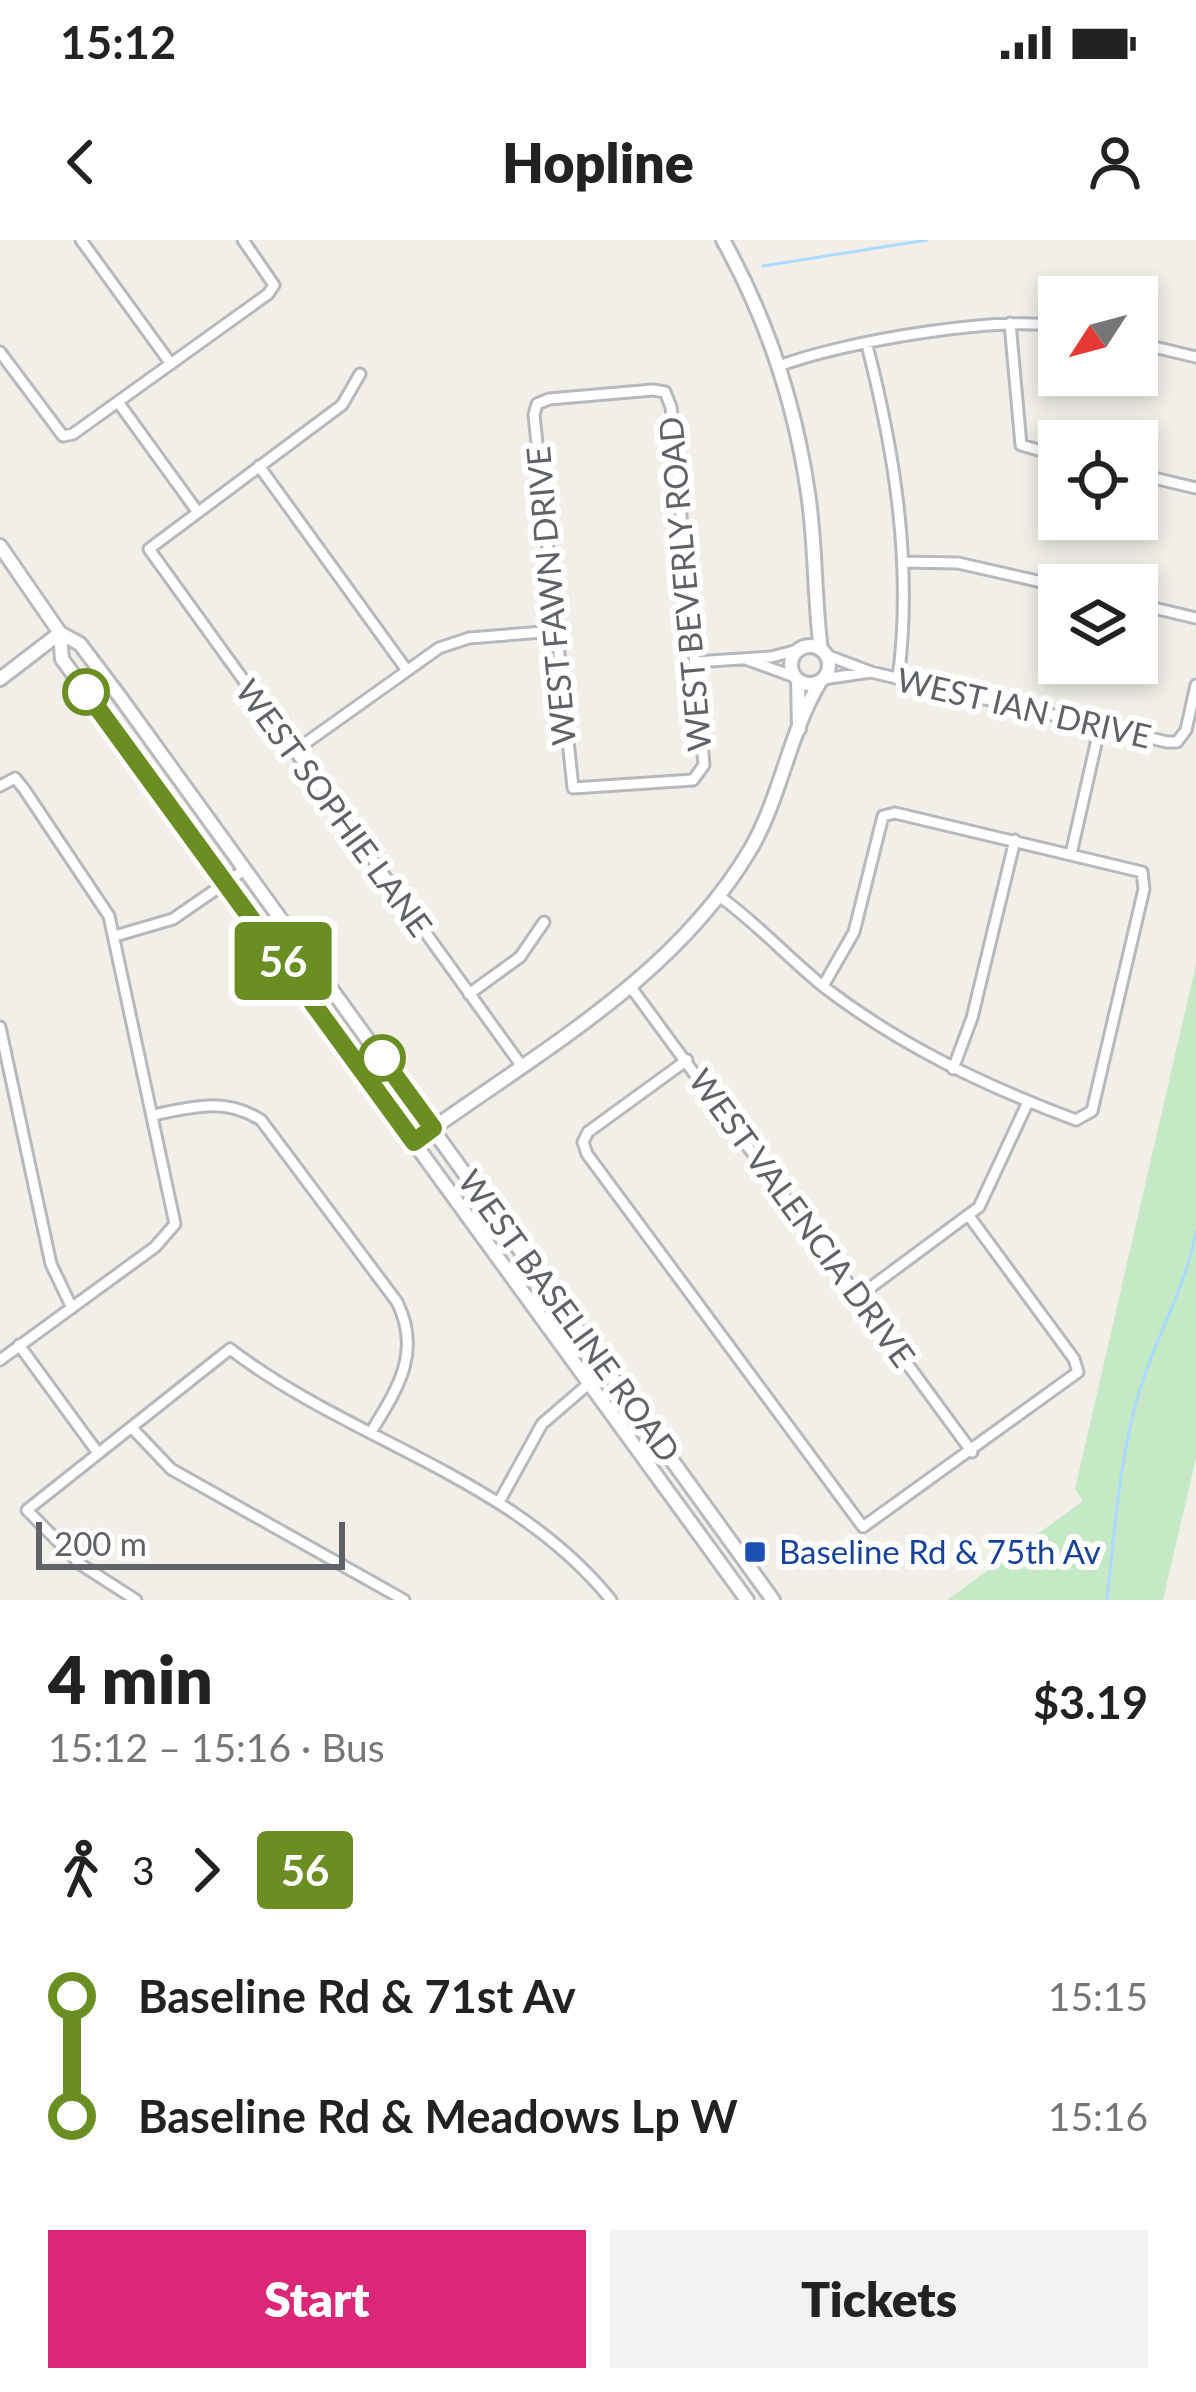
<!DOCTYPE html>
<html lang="en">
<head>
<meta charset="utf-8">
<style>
  body { margin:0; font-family:Lato,sans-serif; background:#f2f2f2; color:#222; height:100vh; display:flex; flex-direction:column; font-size:45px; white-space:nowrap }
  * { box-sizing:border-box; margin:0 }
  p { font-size:39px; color:#767676 }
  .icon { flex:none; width:66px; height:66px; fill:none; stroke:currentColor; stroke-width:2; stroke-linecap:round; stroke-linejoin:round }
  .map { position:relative; height:1360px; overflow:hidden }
  .details { display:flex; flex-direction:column; background:#fff; flex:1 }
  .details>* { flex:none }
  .badge { padding:0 24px; border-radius:9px; font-size:42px; line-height:78px }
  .needle { width:78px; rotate:234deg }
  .fabs { position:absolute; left:1038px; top:36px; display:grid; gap:24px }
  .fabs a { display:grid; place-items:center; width:120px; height:120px; border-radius:0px; background:#fff; box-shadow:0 6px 18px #0003; font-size:60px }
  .scale { position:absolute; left:36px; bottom:30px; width:309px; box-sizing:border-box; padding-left:12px; border:6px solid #5f6368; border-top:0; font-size:33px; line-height:42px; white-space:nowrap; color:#5f6368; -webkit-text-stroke:9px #fff; paint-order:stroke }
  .map>.badge { position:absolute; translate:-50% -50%; box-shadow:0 0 0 6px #fff }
  .legs { display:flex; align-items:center; gap:18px; height:132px; padding:0 48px; font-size:39px }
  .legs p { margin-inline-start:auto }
  .headline { display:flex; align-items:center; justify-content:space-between; height:204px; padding:0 48px }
  h1 { font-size:66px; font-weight:800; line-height:90px }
  .action { display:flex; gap:24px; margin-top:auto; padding:24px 48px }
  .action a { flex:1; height:138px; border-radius:0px; background:#db2777; color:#fff; font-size:48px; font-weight:800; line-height:138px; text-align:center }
  .action a+a { background:#f2f2f2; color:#222 }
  ul { padding:0 48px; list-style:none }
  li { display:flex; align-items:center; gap:42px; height:120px; font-size:45px }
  li i { display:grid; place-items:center; width:18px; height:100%; margin:0 15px; background:currentColor }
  li i::after { content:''; width:30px; height:30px; margin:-15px; border:9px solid; border-radius:50%; background:#fff }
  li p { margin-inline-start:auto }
  li:first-child i { background:linear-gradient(#0000 50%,currentColor 0) }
  li:last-child i { background:linear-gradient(currentColor 50%,#0000 0) }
  .status { display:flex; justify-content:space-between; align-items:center; height:84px; padding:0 60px; background:#fff; direction:ltr }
  .status svg { height:33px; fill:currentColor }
  header { display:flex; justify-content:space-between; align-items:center; height:156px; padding:0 48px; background:#fff; font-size:54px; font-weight:800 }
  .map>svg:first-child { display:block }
  .green { fill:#c5e8c5 }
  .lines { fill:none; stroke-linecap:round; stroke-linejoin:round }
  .stream { stroke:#aadaff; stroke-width:3 }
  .street-casing { stroke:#b5b8bc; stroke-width:15 }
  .secondary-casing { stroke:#b6babf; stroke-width:18 }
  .street { stroke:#fff; stroke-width:9 }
  .secondary { stroke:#fff; stroke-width:12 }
  .line-1-casing { stroke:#fff; stroke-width:27 }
  .line-1 { stroke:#6b8e23; stroke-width:18 }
  .stop-1-dot { fill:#fff; stroke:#6b8e23; stroke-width:6 }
  .transit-dot { fill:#1a4fb4; stroke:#fff; stroke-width:4.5 }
  .labels { text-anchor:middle; stroke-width:12; stroke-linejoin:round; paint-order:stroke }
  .street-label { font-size:33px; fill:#5f6368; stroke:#fff }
  .transit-label { font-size:33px; fill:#164399; stroke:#fff; text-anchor:start }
</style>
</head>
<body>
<div class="status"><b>15:12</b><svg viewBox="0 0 49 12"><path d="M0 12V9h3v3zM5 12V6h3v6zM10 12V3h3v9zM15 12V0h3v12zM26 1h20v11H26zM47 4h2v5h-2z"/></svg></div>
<header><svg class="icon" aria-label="back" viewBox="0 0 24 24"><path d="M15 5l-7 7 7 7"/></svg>Hopline<svg class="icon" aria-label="person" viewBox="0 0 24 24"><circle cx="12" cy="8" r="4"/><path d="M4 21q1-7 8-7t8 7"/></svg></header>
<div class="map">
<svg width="1196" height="1360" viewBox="0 0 1196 1360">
  <rect width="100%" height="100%" fill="#f1efe8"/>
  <path class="green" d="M1196,724V1218L1163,1360H947L1083,1261L1075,1249Z"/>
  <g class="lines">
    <path class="stream" d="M763,26L927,0
      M1107,1360C1115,1289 1119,1217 1140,1149C1157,1094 1185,1049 1196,992"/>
    <g class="street-casing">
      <path id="street" d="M81,0L171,124
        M1010,83L1021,205L1059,216
        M1137,103L1196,117
        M867,105C895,214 913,327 898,439
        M0,112L63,196L73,194L268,54L274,45L243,0
        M779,126C843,102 993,76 1059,86
        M360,134L342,165L149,309L521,825
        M653,150L665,152L671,167L704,525L693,540L573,548L534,175L537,164L549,159Z
        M118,162L197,271
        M259,226L406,429
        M1137,234L1196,248
        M903,322L958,323L1059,346
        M1137,364L1196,378
        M826,415L871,432L1167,502H1177L1186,490L1196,445
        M748,420L795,437
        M694,422L771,417L798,410
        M823,439L871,432
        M293,512L439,408L469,398L555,391
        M0,546L15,538L24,549L109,676L175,984L155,1007L0,1120
        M1071,614L1100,486
        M719,656C757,683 788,718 824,747C901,806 985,846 1076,880L1092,871L1144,649L1142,632L895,573L883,576L854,692L823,746
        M115,696L173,679L244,630
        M630,746L972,1212
        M469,754L520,717L544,682
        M0,787L51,1024L72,1068
        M687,820L588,892L583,902L587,914L863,1287L1078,1132L1074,1119L969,976
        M953,829L972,778L1015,600
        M153,875C193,867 225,857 261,880L397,1062C422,1112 398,1148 371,1192
        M859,1056L979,967L1028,862
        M19,1105L98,1213
        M132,1188L171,1229L404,1360
        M499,1262L542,1184L607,1128
        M136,1360L80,1324L27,1270L230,1109C352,1202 512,1237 611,1360"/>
    </g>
    <g class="secondary-casing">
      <path id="secondary" d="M723,0C767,79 795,164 808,253C816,305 814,358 821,410
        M0,306L60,393L62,419L747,1360
        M60,393L80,404L120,457L773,1360
        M791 425a19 19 0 1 1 38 0a19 19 0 1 1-38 0Z
        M0,439L60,393
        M798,440L799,489
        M414,902C533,815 673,740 750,610C781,557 789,493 820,442"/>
    </g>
    <use href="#street" class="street"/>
    <use href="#secondary" class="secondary"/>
  </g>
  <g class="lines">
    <g class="line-1-casing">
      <path id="line-1" d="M86,452L414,902L433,888L382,818"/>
    </g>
    <use href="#line-1" class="line-1"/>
  </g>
  <g class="stop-1-dot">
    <circle cx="86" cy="452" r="21"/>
    <circle cx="382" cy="818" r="21"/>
  </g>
  <rect class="transit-dot" x="743" y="1300" width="24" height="24" rx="6"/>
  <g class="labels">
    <g class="street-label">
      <text transform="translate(685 344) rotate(-95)" y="12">WEST BEVERLY ROAD</text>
      <text transform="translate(551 356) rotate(-95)" y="12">WEST FAWN DRIVE</text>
      <text transform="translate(1024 468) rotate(13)" y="12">WEST IAN DRIVE</text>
      <text transform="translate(334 568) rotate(54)" y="12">WEST SOPHIE LANE</text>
      <text transform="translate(802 978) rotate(54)" y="12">WEST VALENCIA DRIVE</text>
      <text transform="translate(569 1076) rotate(54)" y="12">WEST BASELINE ROAD</text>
    </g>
    <g class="transit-label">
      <text x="779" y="1324">Baseline Rd &amp; 75th Av</text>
    </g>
  </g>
</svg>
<div class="fabs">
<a><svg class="needle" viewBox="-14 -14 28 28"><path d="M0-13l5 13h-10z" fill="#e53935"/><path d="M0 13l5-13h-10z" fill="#767676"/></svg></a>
<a><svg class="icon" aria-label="locate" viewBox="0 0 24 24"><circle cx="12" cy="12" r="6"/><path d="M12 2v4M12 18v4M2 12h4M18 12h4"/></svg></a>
<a><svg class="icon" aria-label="layers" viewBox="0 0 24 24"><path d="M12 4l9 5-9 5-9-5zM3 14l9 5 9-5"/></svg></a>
</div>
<div class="scale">200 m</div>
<b class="badge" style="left:283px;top:721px;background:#6b8e23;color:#fff">56</b>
</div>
<section class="details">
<div class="headline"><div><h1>4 min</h1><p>15:12 – 15:16 · Bus</p></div><b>$3.19</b></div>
<div class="legs"><svg class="icon" aria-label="walk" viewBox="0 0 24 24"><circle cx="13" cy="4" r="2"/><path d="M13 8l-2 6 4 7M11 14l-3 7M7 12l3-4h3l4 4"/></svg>3<svg class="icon" aria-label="forward" viewBox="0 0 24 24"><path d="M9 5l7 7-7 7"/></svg><b class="badge" style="background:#6b8e23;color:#fff">56</b></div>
<ul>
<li><i style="color:#6b8e23"></i><b>Baseline Rd &amp; 71st Av</b><p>15:15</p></li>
<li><i style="color:#6b8e23"></i><b>Baseline Rd &amp; Meadows Lp W</b><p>15:16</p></li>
</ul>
<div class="action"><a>Start</a><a>Tickets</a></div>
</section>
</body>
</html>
